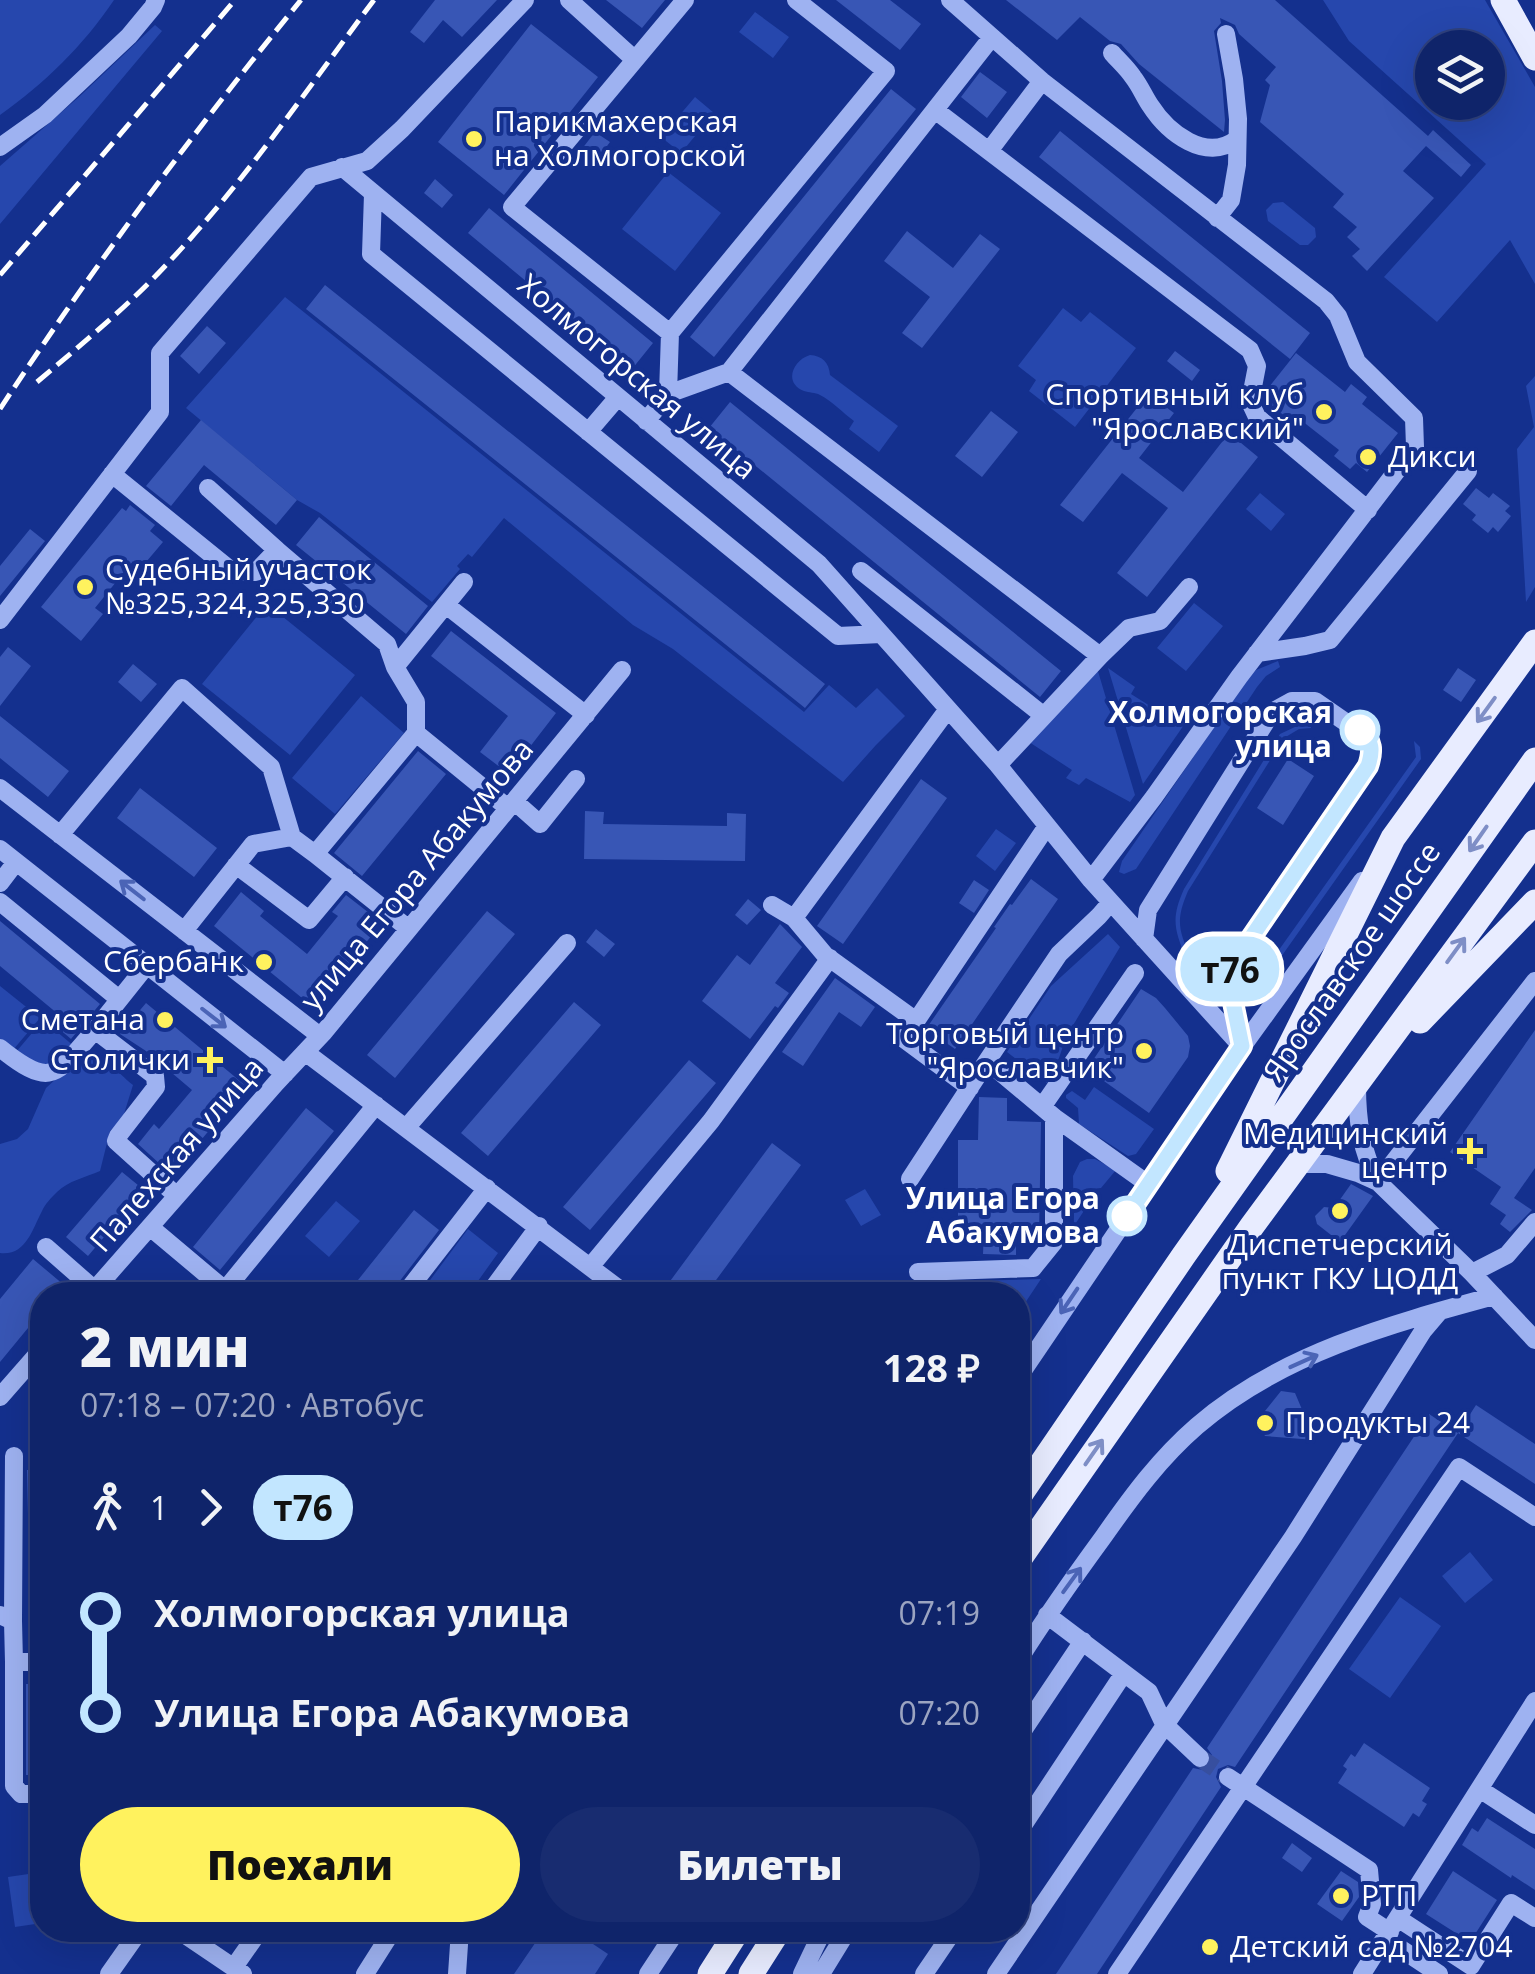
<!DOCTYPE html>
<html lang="ru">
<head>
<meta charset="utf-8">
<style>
  body { margin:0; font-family:"Open Sans",sans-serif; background:#182c70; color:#f1f3f6; height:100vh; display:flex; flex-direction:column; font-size:38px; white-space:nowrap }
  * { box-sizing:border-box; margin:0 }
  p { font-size:32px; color:#9ba4c1 }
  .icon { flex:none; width:55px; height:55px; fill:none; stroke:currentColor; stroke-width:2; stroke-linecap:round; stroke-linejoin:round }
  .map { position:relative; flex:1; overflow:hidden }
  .details { position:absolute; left:30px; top:1282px; width:1000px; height:660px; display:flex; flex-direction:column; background:#0f246a; border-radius:40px; box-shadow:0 10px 40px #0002,0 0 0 2px #2f417e }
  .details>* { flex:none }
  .badge { padding:0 20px; border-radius:32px; font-size:35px; line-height:65px }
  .fabs { position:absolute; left:1415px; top:30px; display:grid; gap:20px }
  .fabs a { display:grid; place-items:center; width:90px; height:90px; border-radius:50%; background:#0f246a; box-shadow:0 10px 40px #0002,0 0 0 2px #2f417e; font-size:50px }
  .map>.badge { position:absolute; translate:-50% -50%; box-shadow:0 0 0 5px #fff }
  .legs { display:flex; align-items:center; gap:15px; height:110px; padding:0 50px; font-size:32px }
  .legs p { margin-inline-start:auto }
  .head { display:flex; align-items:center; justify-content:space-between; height:170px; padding:0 50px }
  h1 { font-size:55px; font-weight:800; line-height:75px }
  .primary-button { display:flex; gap:20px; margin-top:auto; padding:20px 50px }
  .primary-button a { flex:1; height:115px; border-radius:60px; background:#fff25e; color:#111; font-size:40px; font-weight:800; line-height:115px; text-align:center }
  .primary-button a+a { background:#182c70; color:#f1f3f6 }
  ul { padding:0 50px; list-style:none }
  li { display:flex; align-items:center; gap:35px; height:100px; font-size:38px }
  li i { display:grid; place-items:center; width:15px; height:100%; margin:0 12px; background:currentColor }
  li i::after { content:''; width:25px; height:25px; margin:-12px; border:8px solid; border-radius:50%; background:#0f246a }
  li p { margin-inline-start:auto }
  li:first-child i { background:linear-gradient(#0000 50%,currentColor 0) }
  li:last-child i { background:linear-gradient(currentColor 50%,#0000 0) }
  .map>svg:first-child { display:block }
  .green { fill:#2647ad; fill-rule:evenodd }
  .building { fill:#3856b5 }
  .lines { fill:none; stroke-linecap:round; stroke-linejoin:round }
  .minor-tunnel { stroke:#374f9f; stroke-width:18; stroke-dasharray:18 9; stroke-linecap:butt }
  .minor { stroke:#9eb2f1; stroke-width:18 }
  .major { stroke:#e8ecff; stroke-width:25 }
  .rail { stroke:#fff; stroke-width:5; stroke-dasharray:18 8; stroke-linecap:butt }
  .oneway { stroke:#7e8ec6 }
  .oneway2 { stroke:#4b64b6 }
  .line-1-casing { stroke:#fff; stroke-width:22 }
  .line-1 { stroke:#c2e6ff; stroke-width:15 }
  .poi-dot { fill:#fff25e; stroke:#14308e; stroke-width:4 }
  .stop-1-dot { fill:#fff; stroke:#c2e6ff; stroke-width:5 }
  .labels { text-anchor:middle; stroke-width:8; stroke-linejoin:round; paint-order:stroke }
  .poi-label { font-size:30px; fill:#fff; stroke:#14308e; text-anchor:start }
  .street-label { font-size:30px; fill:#fff; stroke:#14308e }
  .stop-label { font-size:30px; font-weight:bold; fill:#fff; stroke:#14308e; text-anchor:end }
</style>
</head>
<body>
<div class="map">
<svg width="1535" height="1974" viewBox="0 0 1535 1974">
  <rect width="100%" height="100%" fill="#14308e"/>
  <path class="green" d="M0,0H114C83,46 45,83 0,115Z
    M1323,0H1485L1535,87V284L1510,240L1437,322L1384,277L1486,164L1349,41ZM1432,48H1488V102H1432Z
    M755,12L789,37L773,58L739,32Z
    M155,25L162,31L0,224V166L80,96Z
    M695,97L714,113L681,153L661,137Z
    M668,172L721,213L675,271L622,229Z
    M1283,202L1315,228L1316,237L1308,245H1300L1268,221L1266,210L1273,203Z
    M285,297L804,712L829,685L856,708L877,688L905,716L876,745L843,782L673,649L633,625L504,518L472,557L468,554L457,566L460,569L432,602L320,513L297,500L186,408Z
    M1063,308L1081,322L1090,312L1136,348L1075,427L1029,391L1036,380L1018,366Z
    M810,355C822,356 829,362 830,375L898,426L879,452L849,429L854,421C843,413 832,401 820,395C815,392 809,393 804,391C783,383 793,360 810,355Z
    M1535,376V587L1526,602L1517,449L1534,427L1526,386Z
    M1260,493L1285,514L1271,531L1246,509Z
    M1194,603L1223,626L1186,671L1157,648Z
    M267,604L355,675L290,755L202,684Z
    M1278,661L1280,667L1266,676L1257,687L1136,869L1124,874L1119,872L1122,861L1247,679L1256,670Z
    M1097,668L1135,795L1130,802L1086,778L1079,785L1066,778L1072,770L1029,742Z
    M1108,668L1135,687L1131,694L1174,721L1179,717L1186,722L1143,784Z
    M361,696L404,733L335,814L292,778Z
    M1310,724L1311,728L1299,729L1284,738L1188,891C1176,919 1178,929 1190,956L1189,959L1186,958C1174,929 1171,918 1184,889L1280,734L1297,726Z
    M1414,741L1420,747L1421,759L1259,988L1254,985L1416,757Z
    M996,829L1016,843L995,871L976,856Z
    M1108,934L1120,947L1066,1037L1053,1076L1047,1083L1007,1052L1051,986Z
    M0,986L40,1018L13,1050L0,1039Z
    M43,1020L75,1047L47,1070L16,1052Z
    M84,1053C107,1054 116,1072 133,1085L123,1117L110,1131L100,1171C86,1177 68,1181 57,1192C51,1198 45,1204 42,1211C32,1230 26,1256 0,1253V1144L17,1139L28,1129L46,1088Z
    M1094,1087L1154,1129L1136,1154L1128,1156L1079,1124L1078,1108L1066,1098V1095L1072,1091L1085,1100Z
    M1087,1159H1095L1116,1170L1101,1188L1091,1189V1200L1074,1226L1073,1176L1080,1162Z
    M865,1189L881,1215L861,1226L845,1200Z
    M336,1201L360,1221L329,1257L305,1236Z
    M468,1229L498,1253L468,1295H419Z
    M1041,1279L1021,1309L1018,1307V1295H941L932,1282Z
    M1470,1552L1493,1580L1465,1603L1442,1576Z
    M1400,1597L1441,1626L1390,1698L1349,1669Z
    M42,1872V1923L15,1927L8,1877Z"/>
  <path class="building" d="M435,0H497L462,37L443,20L424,43L410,32Z
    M606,0H665L642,28Z
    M836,0H890L921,24L900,50Z
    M1006,0H1275L1428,136L1433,130L1471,165L1461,177L1426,146L1403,171L1434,198L1367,271L1352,256L1360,249L1347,237L1357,227L1333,207L1344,194L1260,122L1270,85L1265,80L1276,67L1239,34L1235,25L1220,18L1221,23L1214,31L1222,81L1225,120L1224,132L1139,64L1121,44L1110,41L1080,17L1057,40Z
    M531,24L598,77L504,195L438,142Z
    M980,72L1007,92L987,118L961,97Z
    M891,89L916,109L714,357L690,337Z
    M1060,131L1310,333L1290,359L1039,157Z
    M595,132L610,142L593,165L578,154Z
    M435,179L453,195L442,208L424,193Z
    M489,208L653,343L632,369L468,233Z
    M907,231L953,268L980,234L1000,249L922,348L902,333L930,297L884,261Z
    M325,285L825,684L805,708L306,309Z
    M207,326L226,343L199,374L180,356Z
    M1175,351L1200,370L1192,381L1167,361Z
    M1296,353L1345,392L1351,384L1367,397L1362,404L1398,433L1367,472L1356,463L1350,469L1334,456L1339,450L1297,417L1292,423L1270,406L1275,400L1265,392Z
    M1148,394L1174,413L1139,458L1183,492L1229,433L1258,457L1147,597L1117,573L1168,508L1122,473L1083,522L1060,505Z
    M730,402L1061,671L1040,697L709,428Z
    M991,411L1018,432L982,477L955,456Z
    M201,420L297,500L276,525L204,465L171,506L146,486Z
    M1476,488L1489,498L1493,493L1510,506L1505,511L1511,516L1498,532L1493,527L1488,533L1472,520L1476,515L1463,504Z
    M130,505L155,525L150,531L163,542L141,568L133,561L95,608L103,614L81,641L41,607L122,508L126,511Z
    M319,517L428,606L406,634L296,545Z
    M30,529L45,541L0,596V566Z
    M451,631L556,713L509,774L480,752L508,716L431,656Z
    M8,647L31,666L0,706V657Z
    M133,664L157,684L141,702L118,682Z
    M1458,668L1476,680L1461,702L1443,690Z
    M0,716L69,771L48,797L0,758Z
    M418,751L446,774L362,876L334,853Z
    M1288,759L1314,776L1283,825L1257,808Z
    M921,779L947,798L843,944L817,926Z
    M140,788L217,848L194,877L117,818Z
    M585,811L604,812L603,824L727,826V813L746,814L745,861L584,859Z
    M1031,879L1058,899L955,1049L926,1029L996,928L994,927L1010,904L1012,905Z
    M974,880L989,890L974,913L959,903Z
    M241,892L264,911L260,916L307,954L338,916L332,912L346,895L382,923L313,1007L214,926Z
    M748,899L761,910L747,925L735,915Z
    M487,911L515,934L395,1078L367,1055Z
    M0,921L100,1004L71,1039L51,1022L58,1014L0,966Z
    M780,924L802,947L775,983L789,993L778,1008L775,1006L750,1039L702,1001L737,955L750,965Z
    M596,929L615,944L604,957L586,942Z
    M835,978L875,1007L861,1027L839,1012L803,1066L782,1052Z
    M1141,989L1156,998L1165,1008L1188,1036L1190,1046L1188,1057L1149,1113L1087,1069Z
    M574,1002L601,1025L488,1156L461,1133Z
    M146,1003L246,1086L172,1175L138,1144L154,1124L159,1129L192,1090L146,1051L120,1034Z
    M1535,1030V1168L1514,1198L1532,1210L1510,1232L1500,1224L1506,1215L1490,1204L1501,1187L1450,1152Z
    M689,1060L716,1083L590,1230L563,1207Z
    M979,1097L1007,1098V1121L1041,1122L1039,1237H1016V1255L983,1254L984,1228H958V1140H978Z
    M306,1108L334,1131L220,1270L193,1247Z
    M772,1143L801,1165L705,1295H674L665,1288Z
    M122,1172L144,1190L88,1256L66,1237Z
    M1351,1184L1373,1196L1340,1242L1317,1224L1315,1216L1324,1207L1334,1208Z
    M414,1210L439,1230L389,1295H346Z
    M33,1259L64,1285L56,1295H42V1311L0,1362V1299Z
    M1281,1391L1295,1393L1315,1440L1265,1436L1257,1421Z
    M1476,1405L1535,1444V1484L1458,1433Z
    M1429,1414L1458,1433L1235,1767L1228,1765L1218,1769L1216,1777L1221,1787L1097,1974H1056L1193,1768L1203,1770L1210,1766L1212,1755L1207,1748Z
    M27,1470H42V1558H29Z
    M26,1684H42V1775H26Z
    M1364,1743L1430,1788L1422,1801L1427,1804L1419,1817L1413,1813L1404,1827L1338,1783L1347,1769L1343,1766L1351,1754L1355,1757Z
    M1487,1818L1535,1849V1890L1512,1875L1511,1878L1462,1845L1472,1828L1478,1832Z
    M1292,1843L1312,1858L1302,1872L1282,1858Z
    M1341,1871L1358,1882L1359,1897L1342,1921L1317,1904Z
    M1453,1871L1497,1900L1470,1942L1426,1914Z
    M544,1930H572L608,1954L595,1974H514Z"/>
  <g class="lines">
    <path class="minor-tunnel" d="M1200,1758L1228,1777"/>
    <path class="minor" d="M569,0L634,59
      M950,0L1042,81L1326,301L1338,316L1357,362L1414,418L1415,447L1239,677L1154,797L1091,880
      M1112,53C1119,61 1127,68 1133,77C1140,86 1144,96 1150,105C1168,133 1206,163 1237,139
      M935,110L1250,350L1257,366L1250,402L1257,417L1368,510
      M0,147L45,115L129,36L153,7L156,0
      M989,151L1042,81
      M342,167L819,564L998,765L1091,880L1242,1047
      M373,194L371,254L838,636L881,634
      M1217,218L1231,200L1237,165L1238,119L1234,79L1226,34
      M670,333L512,207L685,0
      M729,372L1100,656L998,765
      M668,394L670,333L886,71L796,0
      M646,421L668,394L729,372L992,37
      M588,432L618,397
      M112,474L233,572H256L277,550L387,644L395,667L416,702V733
      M208,488L277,550
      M861,571L1044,716
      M446,605L586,715
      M0,620L160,412V353L311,177L367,161L402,129L525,0
      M1257,653L1305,646L1330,640L1468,471
      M1100,656L1129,628L1160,621L1189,587
      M395,667L464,582
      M0,788L320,1036
      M514,801L540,824L576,779
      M60,835L182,688L271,767L292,837
      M0,849L285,1074
      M236,865L309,920L345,877
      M0,883L16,862
      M0,902L119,999
      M772,905L794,918L825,955L915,1020
      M794,918L948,709
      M409,929L315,854L416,733L508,808
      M184,931L253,844L292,837L315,854
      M1144,939L1148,910L1272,712L1292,701H1315L1367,737L1373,750L1368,766L1227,973L1241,1042
      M147,965L95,1030L155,1076L156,1087L118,1136L116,1141L177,1196
      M0,1048C53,1091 56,1074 95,1030
      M305,1052L627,1295
      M1357,1085C1357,1120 1361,1151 1378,1182
      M970,1088L904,1039L1047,826
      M1042,1107L1135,973
      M1054,1117L1148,1184
      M406,1128L567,943
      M1298,1164H1327L1358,1173L1378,1182L1472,1273L1535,1340
      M910,1179L987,1061
      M1378,1182L1535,981
      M150,1227L225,1290L253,1295
      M46,1247L95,1290
      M590,1267L711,1121L830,958
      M918,1272L1033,1268L1054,1242V1117L987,1061L1059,954L1099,916L1111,902
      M1472,1273L1507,1255L1535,1222
      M225,1290L376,1105
      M90,1295L276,1083L324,1032L622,670
      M404,1295L487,1188
      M488,1295L539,1226
      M1018,1378L1242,1047L1362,881
      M0,1397L42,1349
      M0,1615L13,1621L14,1662H42
      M1047,1615L1149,1692L1164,1724L1200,1758
      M13,1621L14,1456
      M1018,1661C1045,1618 1074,1577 1104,1536C1132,1496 1160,1458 1197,1426C1280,1354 1391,1324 1494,1296
      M14,1662V1786L21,1794H42
      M1018,1738L1083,1641
      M1228,1777L1369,1870L1372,1904L1367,1917L1390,1932
      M1481,1790L1535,1825
      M1018,1833L1124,1673
      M1399,1919L1471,1966L1511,1903L1535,1918
      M178,1930L243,1974
      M1386,1939L1439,1974
      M234,1967L260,1930
      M109,1974L140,1930
      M365,1974L393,1930
      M457,1974L460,1930
      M648,1974L677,1930
      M802,1974L823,1930
      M821,1974L848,1930
      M924,1974L954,1930
      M996,1974L1293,1537L1423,1331L1440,1311
      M1117,1974L1459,1467L1535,1517
      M1362,1974L1535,1701"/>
    <path class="major" d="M1503,0L1535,58
      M1420,1021L1535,902
      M1228,1171L1393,838L1535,642
      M1018,1498L1184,1255L1535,760
      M1018,1561L1252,1226L1535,842
      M710,1974L738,1930
      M751,1974L779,1930"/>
    <path class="rail" d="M0,275L235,0
      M37,382C82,344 127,307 167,264C244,183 307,89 374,0
      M0,409C93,267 194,131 301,0"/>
  </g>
  <defs><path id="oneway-shaft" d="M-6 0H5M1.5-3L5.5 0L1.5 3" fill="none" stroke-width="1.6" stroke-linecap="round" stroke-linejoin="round" transform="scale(2.5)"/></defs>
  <g class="oneway">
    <use href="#oneway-shaft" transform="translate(1486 710) rotate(126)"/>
    <use href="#oneway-shaft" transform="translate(1478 839) rotate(125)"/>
    <use href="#oneway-shaft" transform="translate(1456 950) rotate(-54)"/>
    <use href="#oneway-shaft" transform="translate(1094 1452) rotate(-55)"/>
  </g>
  <g class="oneway2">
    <use href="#oneway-shaft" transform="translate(132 890) rotate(-142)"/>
    <use href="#oneway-shaft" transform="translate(214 1018) rotate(38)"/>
    <use href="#oneway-shaft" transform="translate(1069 1301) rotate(124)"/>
    <use href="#oneway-shaft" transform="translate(1304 1361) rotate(-24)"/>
    <use href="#oneway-shaft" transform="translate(1072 1580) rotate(-54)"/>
  </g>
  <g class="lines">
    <g class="line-1-casing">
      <path id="line-1" d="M1127,1216L1242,1046L1227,973L1368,766C1373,751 1373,741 1360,730"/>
    </g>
    <use href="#line-1" class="line-1"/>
  </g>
  <g class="poi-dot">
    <circle cx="474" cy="139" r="10"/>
    <circle cx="1324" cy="412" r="10"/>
    <circle cx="1368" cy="457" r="10"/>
    <circle cx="85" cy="587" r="10"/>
    <circle cx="264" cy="962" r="10"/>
    <circle cx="165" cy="1020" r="10"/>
    <circle cx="1144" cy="1051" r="10"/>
    <path d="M205 1045h10v10h10v10h-10v10h-10v-10h-10v-10h10z"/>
    <path d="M1465 1136h10v10h10v10h-10v10h-10v-10h-10v-10h10z"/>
    <circle cx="1340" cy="1211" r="10"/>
    <circle cx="1265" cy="1423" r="10"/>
    <circle cx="1341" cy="1896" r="10"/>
    <circle cx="1210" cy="1947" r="10"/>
  </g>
  <g class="stop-1-dot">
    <circle cx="1360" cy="730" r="18"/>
    <circle cx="1127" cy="1216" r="18"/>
  </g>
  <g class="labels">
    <g class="poi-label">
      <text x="494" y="132">Парикмахерская<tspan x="494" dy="34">на Холмогорской</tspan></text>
      <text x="1304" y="405" text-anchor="end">Спортивный клуб<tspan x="1304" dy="34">"Ярославский"</tspan></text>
      <text x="1388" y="467">Дикси</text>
      <text x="105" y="580">Судебный участок<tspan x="105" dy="34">№325,324,325,330</tspan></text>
      <text x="244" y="972" text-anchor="end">Сбербанк</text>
      <text x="145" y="1030" text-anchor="end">Сметана</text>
      <text x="1124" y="1044" text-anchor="end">Торговый центр<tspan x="1124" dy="34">"Ярославчик"</tspan></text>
      <text x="190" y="1070" text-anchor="end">Столички</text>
      <text x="1448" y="1144" text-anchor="end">Медицинский<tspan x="1448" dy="34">центр</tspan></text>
      <text x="1340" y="1255" text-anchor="middle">Диспетчерский<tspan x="1340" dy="34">пункт ГКУ ЦОДД</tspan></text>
      <text x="1285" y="1433">Продукты 24</text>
      <text x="1361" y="1906">РТП</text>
      <text x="1230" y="1957">Детский сад №2704</text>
    </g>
    <g class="street-label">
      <text transform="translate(637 377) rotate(40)" y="10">Холмогорская улица</text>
      <text transform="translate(417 875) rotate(-50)" y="10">улица Егора Абакумова</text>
      <text transform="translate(1352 962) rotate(-55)" y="10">Ярославское шоссе</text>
      <text transform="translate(177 1155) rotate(-49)" y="10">Палехская улица</text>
    </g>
    <g class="stop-label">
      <text x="1332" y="723">Холмогорская<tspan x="1332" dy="34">улица</tspan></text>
      <text x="1100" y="1209">Улица Егора<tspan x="1100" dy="34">Абакумова</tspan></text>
    </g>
  </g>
</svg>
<div class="fabs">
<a><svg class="icon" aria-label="layers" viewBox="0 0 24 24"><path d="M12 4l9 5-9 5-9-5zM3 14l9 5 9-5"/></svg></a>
</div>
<b class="badge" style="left:1230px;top:969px;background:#c2e6ff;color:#111">т76</b>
<section class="details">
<div class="head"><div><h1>2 мин</h1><p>07:18 – 07:20 · Автобус</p></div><b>128 ₽</b></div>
<div class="legs"><svg class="icon" aria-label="walk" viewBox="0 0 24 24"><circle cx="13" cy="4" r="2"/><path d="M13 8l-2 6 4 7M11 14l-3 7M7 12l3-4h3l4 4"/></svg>1<svg class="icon" aria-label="forward" viewBox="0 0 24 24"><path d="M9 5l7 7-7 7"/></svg><b class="badge" style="background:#c2e6ff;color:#111">т76</b></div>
<ul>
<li><i style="color:#c2e6ff"></i><b>Холмогорская улица</b><p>07:19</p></li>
<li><i style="color:#c2e6ff"></i><b>Улица Егора Абакумова</b><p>07:20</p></li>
</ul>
<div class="primary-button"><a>Поехали</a><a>Билеты</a></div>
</section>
</div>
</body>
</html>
